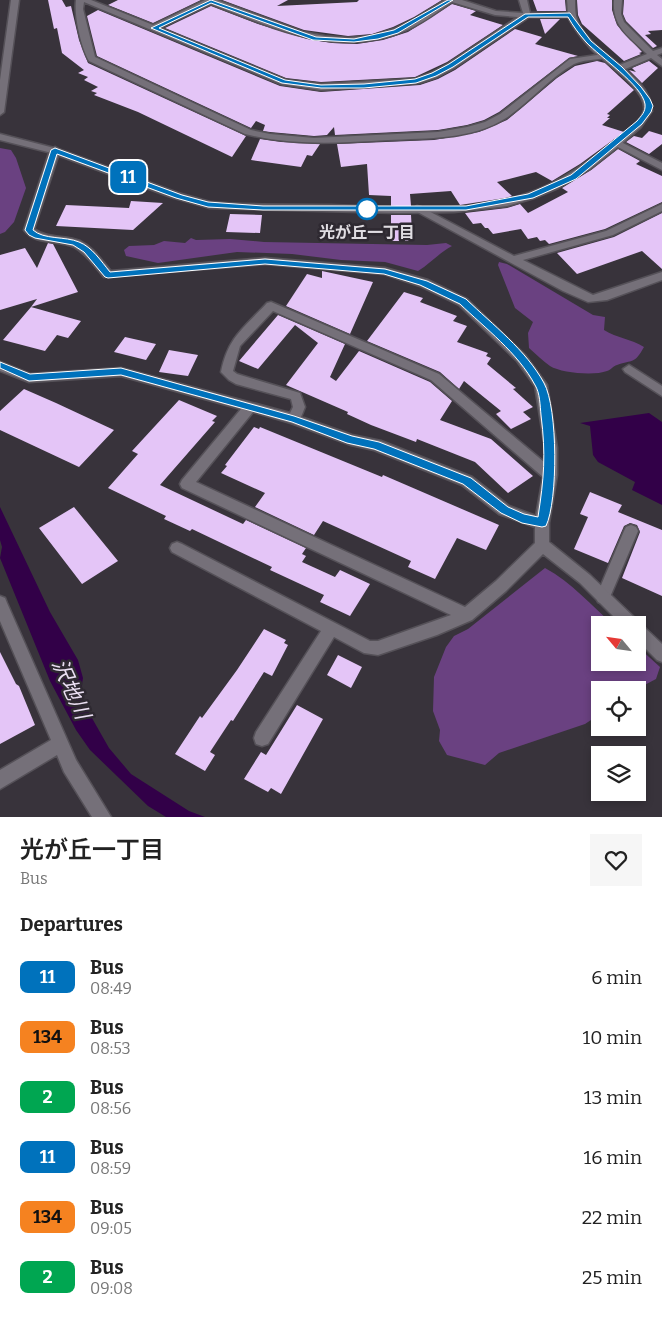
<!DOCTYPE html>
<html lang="en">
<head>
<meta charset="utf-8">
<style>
  body { margin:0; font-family:Bitter,"Noto Sans JP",serif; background:#f6f6f6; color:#222; height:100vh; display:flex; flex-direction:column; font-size:19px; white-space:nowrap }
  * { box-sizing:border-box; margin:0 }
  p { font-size:16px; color:#767676 }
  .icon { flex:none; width:28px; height:28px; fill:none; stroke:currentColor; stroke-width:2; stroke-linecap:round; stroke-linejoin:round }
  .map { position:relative; height:817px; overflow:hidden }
  .sheet { display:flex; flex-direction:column; background:#fff; flex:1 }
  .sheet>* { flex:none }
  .badge { padding:0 10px; border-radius:8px; font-size:18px; line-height:32px }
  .needle { width:32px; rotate:299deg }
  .controls { position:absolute; left:591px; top:616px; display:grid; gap:10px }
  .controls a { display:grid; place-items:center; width:55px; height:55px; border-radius:0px; background:#fff; box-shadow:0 2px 8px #0003; font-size:25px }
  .map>.badge { position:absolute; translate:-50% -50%; box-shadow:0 0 0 2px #fff }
  h2 { padding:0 20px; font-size:19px; line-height:45px }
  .round { display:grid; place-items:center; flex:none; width:52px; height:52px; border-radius:0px; background:#f6f6f6 }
  .headline { display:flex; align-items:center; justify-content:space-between; height:85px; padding:0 20px }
  h1 { font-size:24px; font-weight:600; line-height:38px }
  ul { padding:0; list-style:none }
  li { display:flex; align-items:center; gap:15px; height:60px; padding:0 20px }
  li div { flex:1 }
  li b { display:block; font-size:19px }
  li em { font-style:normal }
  li .badge { min-width:55px; font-weight:700; text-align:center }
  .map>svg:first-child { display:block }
  .green { fill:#6a4181 }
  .water { fill:#320048 }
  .building { fill:#e4c5f7 }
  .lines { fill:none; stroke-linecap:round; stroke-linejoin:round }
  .service-casing { stroke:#555158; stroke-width:3 }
  .minor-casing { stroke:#555158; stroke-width:3 }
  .tertiary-casing { stroke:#555158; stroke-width:3 }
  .service { fill:#757079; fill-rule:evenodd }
  .minor { fill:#757079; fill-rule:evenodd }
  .tertiary { fill:#757079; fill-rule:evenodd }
  .line { fill:#0072bc; stroke:#fff }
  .stop-dot { fill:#fff; stroke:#0072bc; stroke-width:2.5 }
  .labels { text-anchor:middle; stroke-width:5; stroke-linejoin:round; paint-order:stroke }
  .stop-label { font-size:16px; font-weight:bold; fill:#e0dde2; stroke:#2e2931 }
  .near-water-label { font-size:21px; font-style:italic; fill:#ebdff3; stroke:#2e2931 }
</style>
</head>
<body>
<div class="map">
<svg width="662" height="817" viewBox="0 0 662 817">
  <rect width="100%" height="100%" fill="#38333b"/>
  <path class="green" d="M0,148L11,150L16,158L26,188L14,222L5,232L0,234Z
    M191,238L196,240L230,239L264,242L427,245L446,243L452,246C439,253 431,263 418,271L385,262L341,260L292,254L237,252L158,263L126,256L124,250L129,246L154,245L164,241L185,243Z
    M499,262L507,264L593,315L605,317L604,330C617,338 631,339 644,347C634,365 633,359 617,365C613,366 611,370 607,371C594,376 561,373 550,366C543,361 536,354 529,348L528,333L533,322L515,308L498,265Z
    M545,568C572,582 591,606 614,625H600V662H638V647L660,667L656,679L635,690H600V714L585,724L499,753L485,765L447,755L439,741L440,730L433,711L434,677L446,647L454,636L468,629Z"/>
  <path class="water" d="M649,413L662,422V505L632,490L635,482L598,462L593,455L590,426L580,423Z
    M0,507L50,612L78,660L83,678L80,697L109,748L131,774L189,811L205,817H166L148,806L90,750L76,730L50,681L0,558L2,547L0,540Z"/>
  <path class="building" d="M48,0H62L66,7L71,6L79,40L88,63L246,136L232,157L138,112L94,95L97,93L91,91L98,87L84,80L88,77L78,73L84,70L62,53L57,28L54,29Z
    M118,0H201L153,23L108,5Z
    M222,0H288L277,6L357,2L359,0H442L414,17L393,27L372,34L348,36L304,30Z
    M533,0H565L566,11H537Z
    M577,0H612V10L617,25L642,52L639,53L641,54L624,61L582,24L578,15Z
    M624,0H662V30L648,31L651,34L645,35L657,46L653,48L626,21L623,14Z
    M452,4L476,11L470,15L503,25L447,62L415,77L321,82L286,78L165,28L211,6L258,24L307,39L332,43L357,44L383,40L408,32Z
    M98,10L280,86L321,92L420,85L438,79L455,70L515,29L542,37L535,44L578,56L569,58L499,112L484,120L467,125L438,130L335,135L334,127L327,135L314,136L270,132L263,131L265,125L256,121L251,128L97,56L87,16Z
    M540,19H560L545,34Z
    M597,61L605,63L634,90L607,114L610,115L607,118H610L602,125L624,132L580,164L552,181L536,172L497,182L512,196L505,198L460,205L451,191L410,194L411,206H391V196L369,195L367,164L341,167L337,144L434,140L479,132L507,120L557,78L575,66Z
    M649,61L658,68L642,83L629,70L636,72L632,68Z
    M649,131L662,135V144L649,154L626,142L634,136L642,138Z
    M260,139L281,142L320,144L312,156L307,155L301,167L251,160Z
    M618,149L640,161L636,164L662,176V202L605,229L549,244L545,240L540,241L537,237L528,239L521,229L493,234L488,228H485L481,223L473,224L465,213L507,208L520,204L528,213L568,192L562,188L591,170Z
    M131,201L163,203L133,230L56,226L66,205L129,208Z
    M662,213V269L642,251L577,274L557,253L614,237Z
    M230,214L262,215L260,233L226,232Z
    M391,215H411L412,233H409V241H391Z
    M48,243L53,244L78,292L31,307L37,299L0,310V255L25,248L37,268Z
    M322,271L373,282L350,334L286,306L307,274L322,278Z
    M404,292L423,298L420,302L457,316L453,321L467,326L457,342L488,353L486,356L491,358L487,364L516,388L513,389L533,407L523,412L531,419L511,429L496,414L501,411L464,381L459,389L440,372L367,341Z
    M31,307L81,321L68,338L57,335L45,351L3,340Z
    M278,315L345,344L330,377L336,381L359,351L430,382L452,401L440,420L491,439L533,476L508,493L475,462L417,439L416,442L371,425L347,414L348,412L286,385L318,343L295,325L258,369L239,361Z
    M125,337L156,344L146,360L114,352Z
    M169,350L198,355L188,376L159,372Z
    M24,389L56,403L114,430L79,467L0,430V411Z
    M179,400L217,416L212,421L215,422L160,485L243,524L246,520L306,548L302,554L306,556L302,562L335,577L340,570L370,584L350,616L320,602L324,595L270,570L272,567L192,529L190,531L164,519L166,516L108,488L138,454L132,451Z
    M254,427L259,429L260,427L382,477L383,475L499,525L486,550L457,538L435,579L408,567L411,561L323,521L314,535L255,507L265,493L221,473L227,466L225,465Z
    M590,492L622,505L618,512L662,530V596L622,578L640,532L637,525L630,523L624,526L608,563L574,549L588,517L580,514Z
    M74,507L118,561L82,584L39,528Z
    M264,629L286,640L284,643L288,645L272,676L264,672L233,721L231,720L210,752L215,755L205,771L175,754L200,716L202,718L237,670Z
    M0,652L16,684L19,686L35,725L0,744Z
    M338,655L362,667L351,688L327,675Z
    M297,705L323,719L281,794L271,788L268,792L244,779L261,752L266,755Z"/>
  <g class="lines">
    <g class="service-casing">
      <path id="service" d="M631,525L636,527L638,531L610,597L608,602L603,604L598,602L596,597L624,531L626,527Z"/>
    </g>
    <g class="minor-casing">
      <path id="minor" d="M76,0H91L153,25L205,0H217L303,32L325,36L348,38L372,36L394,29L415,19L445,0H462L496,11L523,13L519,0H527L530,13H570L574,15L570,17H529L454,68L437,77L419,83L321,90L281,84L84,2L83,9L95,57L251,130L270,134L314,138L438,132L467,127L485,122L500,114L570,59L604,54L608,56L604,58C595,60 582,60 574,64C549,78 530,102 506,118C472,140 427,138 388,140C339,143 293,146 245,134L89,61C81,47 74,16 76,0ZM452,2L495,15L518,17L448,64L431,73L415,79L321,84L286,80L160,28L211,4C274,28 340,60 407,30C423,23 437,12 452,2Z
        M614,0H622L621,14L624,22L653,51L662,48V53L657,55L662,59V66L651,58L623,70H617V66L647,54C629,36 612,27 614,0Z
        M617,140L662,163V170L614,145V141Z
        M55,147L60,150L34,229C47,239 66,235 80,241C93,247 101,260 111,271L265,258L385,268L428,280L467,299L525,355L547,385L557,448V475L549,523V542L590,575L637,620L639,625L643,626L662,644V662L657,660L638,641V625H622L580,583L543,554L506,591L472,620L437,635L378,655L364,653L334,637L268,744L262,746L256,744L254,738L256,732L321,631L172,552L170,548L172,544L177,542L182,544L370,641H378L451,615L182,488L180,484L182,480L241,409L121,376L29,382L0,371V362L30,374L121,368L290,413L293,407L291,399L236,384L229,380L221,372C228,337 244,328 267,303L271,302L439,374L544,462L545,448L535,386L517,361L459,305L420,286L384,274L265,264L104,277C95,267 87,254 74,247C58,239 36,246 24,230L50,150ZM273,311L431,380L543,477L536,516L509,506L472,477L381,441L352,435L301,417L305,407L300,393L237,374L233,371L240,346ZM253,412L291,423L351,445L374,450L462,485L499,514L535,527V543L496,581L465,607L196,482Z
        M662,204V211L613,235L523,260L593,295L662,272V280L607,300L588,302L563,291L412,209L417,206L421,207L514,256L606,231Z
        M629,365L662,386V396L625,372L623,369Z
        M0,596L5,598L7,603L76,760L111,817H92L64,772L57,755L0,789V770L51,740L0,621Z"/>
    </g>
    <g class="tertiary-casing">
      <path id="tertiary" d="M11,0H19L4,112L0,115V80Z
        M567,0H575C575,5 575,11 576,16C586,55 650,70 652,111L641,127L619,146L590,169L558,188L534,198L507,206L454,212L399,213L210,208L171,197L52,153L0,140V134L58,149L178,193L210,202C250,206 290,204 331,205C395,207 467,215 529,193C559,183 585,164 610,145C620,137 641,124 644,110C647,89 605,63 591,49C583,40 575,30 569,19C567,13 568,6 567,0Z"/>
    </g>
    <use href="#service" class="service"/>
    <use href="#minor" class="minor"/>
    <use href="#tertiary" class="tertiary"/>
  </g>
  <path class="line" d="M211,0L316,37L354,39L394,30L448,0H453L398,33L378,39L354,42L313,40L211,3L159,28L285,80L321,85L364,84L415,79L432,73L449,64L525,14L570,13L591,41L622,67L641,87L650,99L653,106L651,112L642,124L576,179L533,198L466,210H263L208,207L176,198L57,154L33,230C44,240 65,236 79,242C92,247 101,261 110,272L265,259L385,269L427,281L466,299C493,325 526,350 544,383C558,408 558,501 546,526L542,527L522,523L501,513L463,484L374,449L347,443L292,422L121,375L29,381L0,368V362L30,374L121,368L294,416L352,436L379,442L471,478L508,507L524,514L538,517C544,478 546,455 541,415C540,405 540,393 535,385C518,353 485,328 460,304L420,285L384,274L265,264L108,278L105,277L84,252L73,245L35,238L29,235L25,230L51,150L55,148L182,195L208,202L263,206H466L528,194L571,175L637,121C641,116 646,112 645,104C642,85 600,57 586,42C579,34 573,26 568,17H528L453,67L436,76L416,83L364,88H321L282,83L151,28Z"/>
  <circle class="stop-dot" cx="367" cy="209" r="10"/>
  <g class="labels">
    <g class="stop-label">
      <text x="367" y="238">光が丘一丁目</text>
    </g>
    <g class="near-water-label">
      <text transform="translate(71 689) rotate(66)" y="7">沢地川</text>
    </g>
  </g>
</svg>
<div class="controls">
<a><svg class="needle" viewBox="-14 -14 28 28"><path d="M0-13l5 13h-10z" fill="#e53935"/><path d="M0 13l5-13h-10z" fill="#767676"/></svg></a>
<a><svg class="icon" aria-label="locate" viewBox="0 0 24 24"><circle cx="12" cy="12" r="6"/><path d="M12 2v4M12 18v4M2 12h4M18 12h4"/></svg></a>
<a><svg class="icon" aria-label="layers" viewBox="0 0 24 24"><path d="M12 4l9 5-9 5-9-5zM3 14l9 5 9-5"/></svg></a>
</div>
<b class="badge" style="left:128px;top:177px;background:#0072bc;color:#fff">11</b>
</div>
<section class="sheet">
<div class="headline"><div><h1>光が丘一丁目</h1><p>Bus</p></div><a class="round"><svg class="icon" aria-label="heart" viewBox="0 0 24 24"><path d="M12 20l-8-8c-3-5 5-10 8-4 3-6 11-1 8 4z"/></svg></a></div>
<h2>Departures</h2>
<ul>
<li><span class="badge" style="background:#0072bc;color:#fff">11</span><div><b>Bus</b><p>08:49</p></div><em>6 min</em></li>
<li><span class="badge" style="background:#f58220;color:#111">134</span><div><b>Bus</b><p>08:53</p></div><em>10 min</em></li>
<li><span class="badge" style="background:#00a651;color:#fff">2</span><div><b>Bus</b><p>08:56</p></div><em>13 min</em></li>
<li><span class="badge" style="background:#0072bc;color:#fff">11</span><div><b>Bus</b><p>08:59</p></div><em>16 min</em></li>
<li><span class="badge" style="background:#f58220;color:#111">134</span><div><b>Bus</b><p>09:05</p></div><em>22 min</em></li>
<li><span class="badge" style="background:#00a651;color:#fff">2</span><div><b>Bus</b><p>09:08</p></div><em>25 min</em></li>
</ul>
</section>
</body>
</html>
